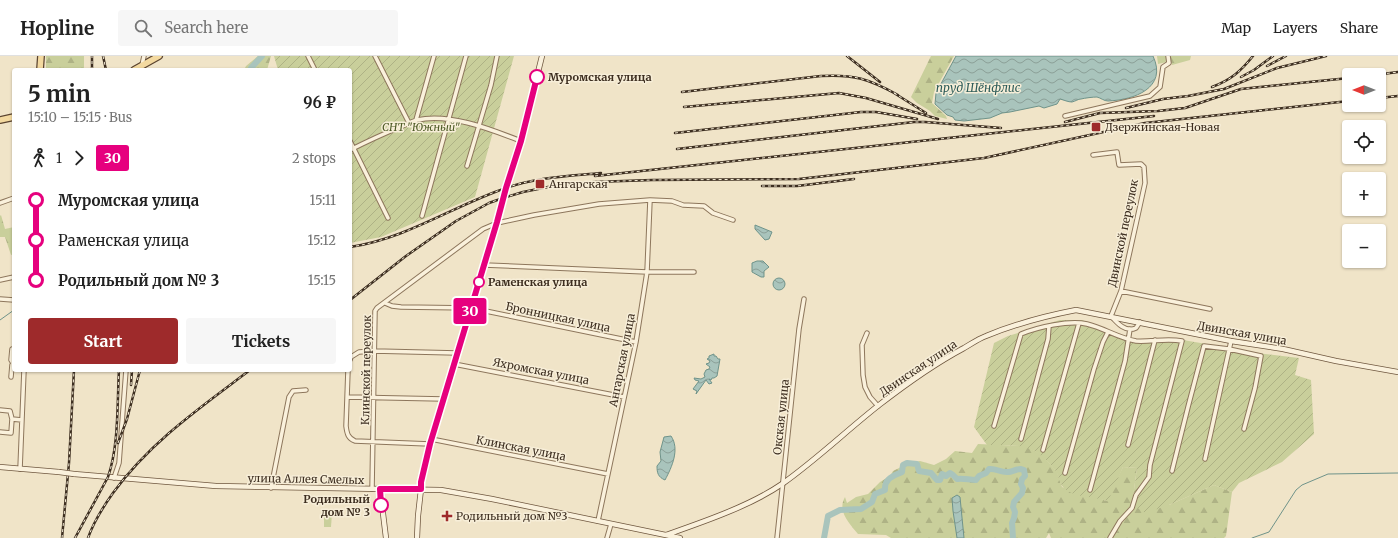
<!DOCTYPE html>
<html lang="en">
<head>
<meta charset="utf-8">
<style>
  body { margin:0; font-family:Merriweather,serif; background:#f6f6f6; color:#222; height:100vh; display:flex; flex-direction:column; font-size:15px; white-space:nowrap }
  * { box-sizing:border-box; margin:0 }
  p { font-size:13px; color:#767676 }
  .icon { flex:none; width:22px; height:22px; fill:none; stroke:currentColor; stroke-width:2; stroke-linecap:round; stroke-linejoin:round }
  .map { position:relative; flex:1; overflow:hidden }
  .sheet { position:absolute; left:12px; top:12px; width:340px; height:304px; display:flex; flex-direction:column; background:#fff; border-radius:4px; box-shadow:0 1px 3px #0004 }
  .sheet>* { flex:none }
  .badge { padding:0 8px; border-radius:3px; font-size:14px; line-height:26px }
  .needle { width:26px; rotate:270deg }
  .fabs { position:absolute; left:1342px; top:12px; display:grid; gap:8px }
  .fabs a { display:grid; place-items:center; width:44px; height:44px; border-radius:4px; background:#fff; box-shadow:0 1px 3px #0004; font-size:20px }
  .map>.badge { position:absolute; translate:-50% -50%; box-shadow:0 0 0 2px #fff }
  .legs { display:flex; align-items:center; gap:6px; height:44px; padding:0 16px; font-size:13px }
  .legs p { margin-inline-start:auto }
  .overview { display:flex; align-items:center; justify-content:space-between; height:68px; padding:0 16px }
  h1 { font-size:22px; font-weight:700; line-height:30px }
  .button { display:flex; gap:8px; margin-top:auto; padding:8px 16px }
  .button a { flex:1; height:46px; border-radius:4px; background:#9e2a2b; color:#fff; font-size:16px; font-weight:700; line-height:46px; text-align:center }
  .button a+a { background:#f6f6f6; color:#222 }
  ul { padding:0 16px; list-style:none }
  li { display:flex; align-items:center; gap:14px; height:40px; font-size:15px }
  li i { display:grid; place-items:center; width:6px; height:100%; margin:0 5px; background:currentColor }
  li i::after { content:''; width:10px; height:10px; margin:-5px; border:3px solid; border-radius:50%; background:#fff }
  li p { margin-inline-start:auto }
  li:first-child i { background:linear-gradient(#0000 50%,currentColor 0) }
  li:last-child i { background:linear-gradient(currentColor 50%,#0000 0) }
  header { display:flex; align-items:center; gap:24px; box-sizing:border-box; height:56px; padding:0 20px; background:#fff; border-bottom:1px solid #e0e0e0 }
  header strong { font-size:19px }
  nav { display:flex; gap:22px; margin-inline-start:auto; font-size:14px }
  .search { width:280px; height:36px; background:#f6f6f6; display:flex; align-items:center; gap:10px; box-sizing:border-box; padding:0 14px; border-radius:4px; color:#767676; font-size:15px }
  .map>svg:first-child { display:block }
  .forest { fill:url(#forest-firs) }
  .garden { fill:url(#garden-furrows) }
  .pitch { fill:#c9cf9b }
  .water { fill:url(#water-waves); stroke:#6f938a }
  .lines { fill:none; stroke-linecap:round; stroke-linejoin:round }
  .stream { stroke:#6f938a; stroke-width:1 }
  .river { stroke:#a9c4bc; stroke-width:6 }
  .street-casing { stroke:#8d765c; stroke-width:5.5 }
  .secondary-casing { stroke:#6f573f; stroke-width:6 }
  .primary-casing { stroke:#5b4430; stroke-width:8 }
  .street { stroke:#faf1dc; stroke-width:3.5 }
  .secondary { stroke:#faf1dc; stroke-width:4.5 }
  .primary { stroke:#f3d9a0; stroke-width:5.5 }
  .rail-casing { stroke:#3d2e20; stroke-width:2.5 }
  .rail { stroke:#f7eed8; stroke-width:1; stroke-dasharray:3; stroke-linecap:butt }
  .secondary-bridge-casing { stroke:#6f573f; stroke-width:6; stroke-linecap:butt }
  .secondary-bridge { stroke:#faf1dc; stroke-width:4.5 }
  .line-1-casing { stroke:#fff; stroke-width:9 }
  .line-1 { stroke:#e6007e; stroke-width:6 }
  .stop-1-dot { fill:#fff; stroke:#e6007e; stroke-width:2 }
  .poi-dot { fill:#9e2a2b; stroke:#f7eed8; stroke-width:1.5 }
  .labels { text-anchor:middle; stroke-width:3; stroke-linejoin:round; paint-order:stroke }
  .stop-label { font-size:11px; font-weight:bold; fill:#3d2e20; stroke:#f7eed8; text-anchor:start }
  .park-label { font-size:11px; font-style:italic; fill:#4d5a26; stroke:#f7eed8 }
  .poi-label { font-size:11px; fill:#3d2e20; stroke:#f7eed8; text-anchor:start }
  .street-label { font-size:11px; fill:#3d2e20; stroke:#f7eed8 }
  .water-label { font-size:12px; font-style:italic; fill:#2f5d5a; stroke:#f7eed8 }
</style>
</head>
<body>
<header>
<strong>Hopline</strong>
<div class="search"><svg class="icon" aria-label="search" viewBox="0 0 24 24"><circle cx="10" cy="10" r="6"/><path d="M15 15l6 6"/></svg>Search here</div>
<nav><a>Map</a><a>Layers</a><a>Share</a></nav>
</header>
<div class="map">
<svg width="1398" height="482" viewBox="0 0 1398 482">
  <defs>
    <pattern id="forest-firs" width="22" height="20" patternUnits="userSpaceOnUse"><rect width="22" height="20" fill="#c9cf9b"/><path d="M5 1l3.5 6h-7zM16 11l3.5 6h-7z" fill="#aeb285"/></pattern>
    <pattern id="garden-furrows" width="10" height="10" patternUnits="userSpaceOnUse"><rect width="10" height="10" fill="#c9cf9b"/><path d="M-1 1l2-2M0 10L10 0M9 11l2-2" fill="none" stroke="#aeb285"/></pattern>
    <pattern id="water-waves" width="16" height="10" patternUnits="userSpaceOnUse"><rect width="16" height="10" fill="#a9c4bc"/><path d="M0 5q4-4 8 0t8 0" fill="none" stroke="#8ba098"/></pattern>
  </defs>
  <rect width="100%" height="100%" fill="#f0e4c8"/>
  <path class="forest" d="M46,0H84V14H46Z
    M258,0H271L267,14H244L246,10Z
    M931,0H954L934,36L932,47L946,60L947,63L935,60L930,55L917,47L911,41Z
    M1157,0H1191L1190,4L1172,9L1171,5L1158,8Z
    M1,159L5,173L14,171V198L11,199L5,181H0V160Z
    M978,388L1026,390L1042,399L1057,416L1062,431L1090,441H1097L1106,445L1123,411L1137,412L1132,448L1169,449L1214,429L1232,436L1226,480L1224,482H1051L1049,477L1046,482H891L886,479L858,478C849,467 837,455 845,441L847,447L856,441L868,438L880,426L890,420L893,415L907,408L920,405L934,409L946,403L955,395L972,397Z"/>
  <path class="garden" d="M274,0H514L475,141L381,181L350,187V14H278Z
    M1060,264H1082L1132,283L1183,284L1265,298L1299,302L1295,319L1311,324L1314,378L1282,406L1239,427L1232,436L1214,429L1169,449L1145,457L1132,448L1137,412L1123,411L1109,443L1107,445C1093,440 1073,442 1063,431C1059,427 1059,419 1055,414C1032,386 1021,390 987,389L974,371L994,287L1008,280Z"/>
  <path class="pitch" d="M324,457H332L331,471H324Z"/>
  <path class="water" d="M956,0H1153C1168,32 1134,44 1108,45C1104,45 1101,42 1097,41C1093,41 1085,42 1081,43C1078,43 1076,45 1072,46C1068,46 1064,44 1060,43L1057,48L1044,52L1039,50L1010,56L1002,57L990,62L964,65L955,64L953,61L947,59L935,48L936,37Z
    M755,169L772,176L769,183L765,184L755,173Z
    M757,205H763L769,211L764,215V221H761L752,216V207Z
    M773 228a6 6 0 1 1 12 0a6 6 0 1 1-12 0Z
    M714,298V300H716L718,303H720L717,320L714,322H712L711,324L709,323L712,327L709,328L706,324L696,338L697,335L693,333L699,325L695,324L694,322L701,323L705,321L704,318L706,314L709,313L710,311L706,308L709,307L710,305L707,303L709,302V300Z
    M671,380C680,393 672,411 665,424C658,421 657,417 657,410L661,405L660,396L664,381Z
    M957,439L960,441L964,482H957L953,455L952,442Z"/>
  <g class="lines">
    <path class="stream" d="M0,264L14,254
      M1252,482L1269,476L1296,434L1302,429L1328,418L1398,417"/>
    <path class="river" d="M252,14L251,12L262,0
      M824,482L828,460L840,454L861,453L872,446L875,438L885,434C884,422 894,420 902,416L903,409L907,407L917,408L919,415L931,417L937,424H940L942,418L946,420L950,417L953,419L957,423C964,422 969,424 976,424L979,420L986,417L989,413C996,412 1001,417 1008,416C1012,416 1016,413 1021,413L1024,414L1025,420L1022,423L1021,428L1023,432L1022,437L1014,446L1013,451L1015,456L1014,462L1012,467L1013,482"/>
    <g class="street-casing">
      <path id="street" d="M308,0L315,14
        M375,0L409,67
        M142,9L144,0
        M1065,60L1150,40L1160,31L1163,11L1169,7L1168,0
        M416,64L434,0
        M350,85L388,162
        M350,94C366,86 383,78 400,71C405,69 411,66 417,64C450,57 490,73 521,85
        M1093,99L1117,96L1119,109L1141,108L1144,111L1145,127L1136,168L1121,235L1111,260C1117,267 1126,277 1136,272L1140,266
        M467,110L491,29L497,0
        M0,147L14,142
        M422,160L466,0
        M484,209L647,216H694
        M0,224L14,221
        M1121,235L1210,253
        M0,243L14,244
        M385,247L392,250L401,251L471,252L636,286
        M867,277L862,289L863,319L865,331L870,341L878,350
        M12,293L11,304L13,307
        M350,304L351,301L359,296L374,295L457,297
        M454,308L624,341
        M348,314L346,370C347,378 348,382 355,385L430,388
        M11,321L12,309L14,307
        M347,341L443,343
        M0,354L10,355L12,363L22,364
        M994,370L1021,278C1038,271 1069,264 1087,268C1104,272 1118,282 1136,285C1151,286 1167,282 1182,285L1150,409L1149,421L1136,439L1132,452L1120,465L1110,482
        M0,376L11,377L12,363
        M431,383L608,418
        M1021,383L1048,283L1049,270
        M1128,389L1155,284
        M1043,394L1079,267
        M1205,403L1231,285
        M20,413L24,314
        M1172,415L1188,351L1204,290L1229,293L1261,300L1255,332L1244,373
        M1065,417L1094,313L1103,286L1108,276
        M114,422L119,407L126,314
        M271,432L289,341L293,335L306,334
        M372,433L375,255L377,252L483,173L497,167L534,159L599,148L650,144L672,145L683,149L704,150L713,157L733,164
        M1090,434L1125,305L1130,273
        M598,465L636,286L647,216L650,144
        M607,482L611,468
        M777,482L799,273L804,243"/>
    </g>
    <g class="secondary-casing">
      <path id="secondary" d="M0,411L59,416
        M74,418L216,430L441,434L492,443L680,482
        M380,433L386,482
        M666,479C703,466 750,450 782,428C816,404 846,375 879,349C906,328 934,308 964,292C971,288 978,283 986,280C1015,268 1045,260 1076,254L1231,285L1283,293L1336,305L1398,316
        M417,482L418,460L421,433V426L430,388L521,85L542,0"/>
    </g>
    <g class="primary-casing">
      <path id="primary" d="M40,14L41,0
        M134,14L159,0
        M0,64L14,61"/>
    </g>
    <use href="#street" class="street"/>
    <use href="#secondary" class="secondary"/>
    <use href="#primary" class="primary"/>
    <g class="rail-casing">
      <path id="rail" d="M103,0L106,14
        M847,0L880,26
        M1267,10L1286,0
        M92,14V0
        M1375,19L1398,16
        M1241,21L1254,14L1273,0
        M1212,31C1231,24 1241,15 1253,0
        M682,36L821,20C854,18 869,23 898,39
        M894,37L926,57
        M1379,42L1398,40
        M684,51L839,37L866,42L938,63
        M1126,52L1163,43L1188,40L1224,33L1277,12L1326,0
        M1065,66L1100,57L1158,55L1185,52L1241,33L1349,22
        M675,77L861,56H876L917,63
        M677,93L914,66H925L1001,72
        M595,120L1154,60
        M762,130H797L854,123
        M350,191C406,183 453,150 506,132C536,121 570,120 601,117
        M350,244L406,200L456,165L489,147L503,142L523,136L548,131L594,126L652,124L799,123L984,102L1145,67L1349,45
        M131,329L132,314
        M118,387L127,363L140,314
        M62,482L69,407L74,314
        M75,482L108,421C119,389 117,348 119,314
        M88,482C94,465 103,451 113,437C150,386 201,351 250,314"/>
    </g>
    <use href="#rail" class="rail"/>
    <g class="secondary-bridge-casing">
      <path id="secondary-bridge" d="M59,416L74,418"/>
    </g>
    <use href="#secondary-bridge" class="secondary-bridge"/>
  </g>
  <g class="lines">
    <g class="line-1-casing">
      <path id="line-1" d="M381,449L380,433H421V426L430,388L497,166L506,132L521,85L537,21"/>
    </g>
    <use href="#line-1" class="line-1"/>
  </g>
  <g class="stop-1-dot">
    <circle cx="537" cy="21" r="7"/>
    <circle cx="479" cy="226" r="5"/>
    <circle cx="381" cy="449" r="7"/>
  </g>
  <g class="poi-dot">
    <rect x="1091" y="66" width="10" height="10" rx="2"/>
    <rect x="535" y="123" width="10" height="10" rx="2"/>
    <path d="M445 454h4v4h4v4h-4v4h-4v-4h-4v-4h4z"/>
  </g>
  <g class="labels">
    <g class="stop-label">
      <text x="548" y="25">Муромская улица</text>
      <text x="488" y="230">Раменская улица</text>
      <text x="370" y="447" text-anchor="end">Родильный<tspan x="370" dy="13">дом № 3</tspan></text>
    </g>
    <g class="park-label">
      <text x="421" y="75">СНТ "Южный"</text>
    </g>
    <g class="poi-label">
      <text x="1105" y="75">Дзержинская-Новая</text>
      <text x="549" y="132">Ангарская</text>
      <text x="456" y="464">Родильный дом №3</text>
    </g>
    <g class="street-label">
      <text transform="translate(1123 177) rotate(-78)" y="4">Двинской переулок</text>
      <text transform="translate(558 261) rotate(12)" y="4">Бронницкая улица</text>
      <text transform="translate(1242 277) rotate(10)" y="4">Двинская улица</text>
      <text transform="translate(622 304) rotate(-79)" y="4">Ангарская улица</text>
      <text transform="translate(918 312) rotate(-34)" y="4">Двинская улица</text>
      <text transform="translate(366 314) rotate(-89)" y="4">Клинской переулок</text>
      <text transform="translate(541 315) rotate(11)" y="4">Яхромская улица</text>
      <text transform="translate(781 361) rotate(-84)" y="4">Окская улица</text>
      <text transform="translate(521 392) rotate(11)" y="4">Клинская улица</text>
      <text transform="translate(306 423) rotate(1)" y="4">улица Аллея Смелых</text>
    </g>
    <g class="water-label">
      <text x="978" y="36">пруд Шёнфлис</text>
    </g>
  </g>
</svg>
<div class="fabs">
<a><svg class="needle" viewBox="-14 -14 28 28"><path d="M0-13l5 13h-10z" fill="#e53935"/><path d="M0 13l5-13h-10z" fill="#767676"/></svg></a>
<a><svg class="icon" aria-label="locate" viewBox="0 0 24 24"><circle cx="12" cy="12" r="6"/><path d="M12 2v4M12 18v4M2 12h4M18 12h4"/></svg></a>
<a>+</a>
<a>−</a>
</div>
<b class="badge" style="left:470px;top:255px;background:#e6007e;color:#fff">30</b>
<section class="sheet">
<div class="overview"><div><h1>5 min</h1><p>15:10 – 15:15 · Bus</p></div><b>96 ₽</b></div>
<div class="legs"><svg class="icon" aria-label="walk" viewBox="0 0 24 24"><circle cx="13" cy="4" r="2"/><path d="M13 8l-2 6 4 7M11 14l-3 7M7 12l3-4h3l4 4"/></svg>1<svg class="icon" aria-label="forward" viewBox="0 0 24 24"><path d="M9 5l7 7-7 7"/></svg><b class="badge" style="background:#e6007e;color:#fff">30</b><p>2 stops</p></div>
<ul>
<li><i style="color:#e6007e"></i><b>Муромская улица</b><p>15:11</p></li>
<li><i style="color:#e6007e"></i><span>Раменская улица</span><p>15:12</p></li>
<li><i style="color:#e6007e"></i><b>Родильный дом № 3</b><p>15:15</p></li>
</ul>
<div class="button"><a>Start</a><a>Tickets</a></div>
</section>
</div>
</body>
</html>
